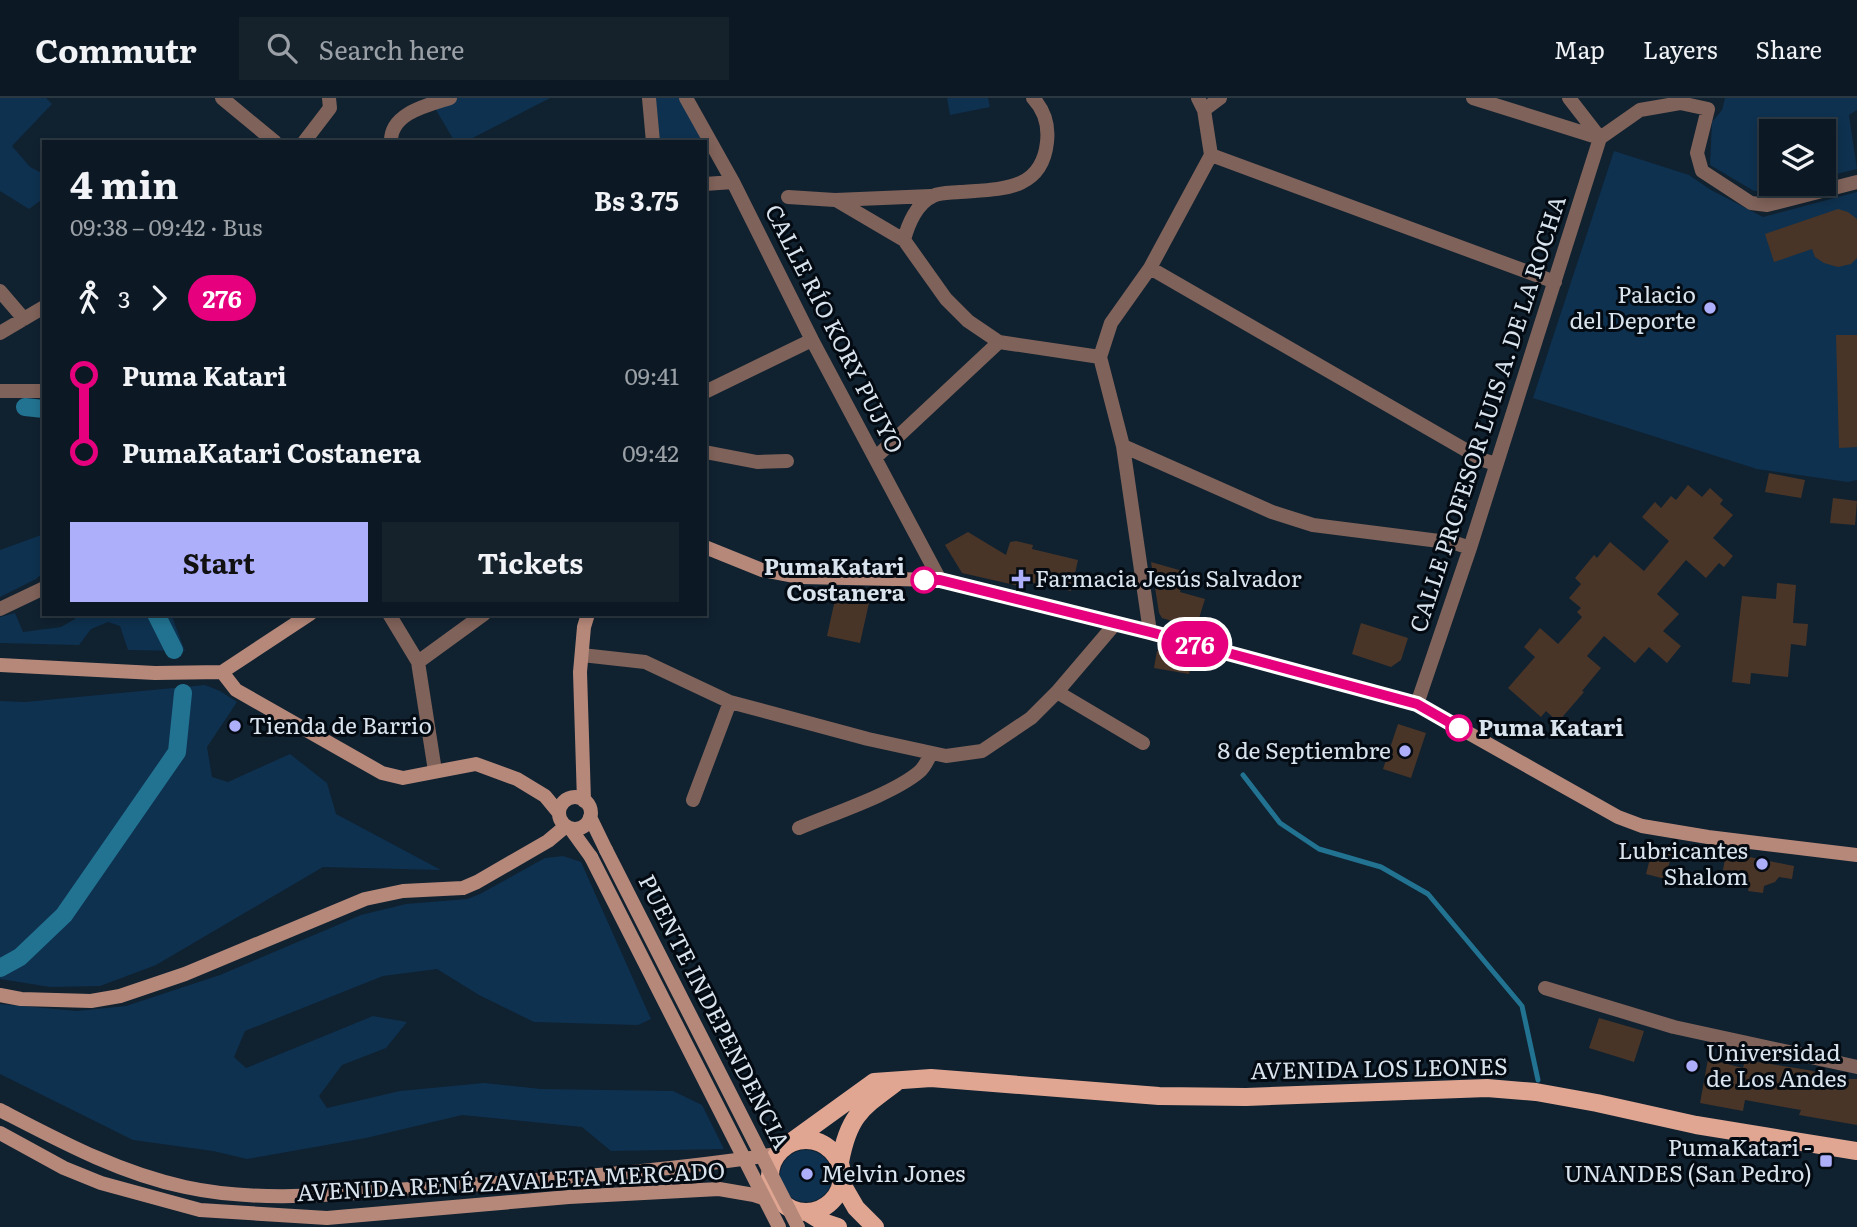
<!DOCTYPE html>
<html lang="en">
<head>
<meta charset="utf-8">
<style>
  body { margin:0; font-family:Literata,serif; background:#15222c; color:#f1f3f6; height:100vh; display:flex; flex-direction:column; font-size:26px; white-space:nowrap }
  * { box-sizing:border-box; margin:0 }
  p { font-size:23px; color:#9aa0a6 }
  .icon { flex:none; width:38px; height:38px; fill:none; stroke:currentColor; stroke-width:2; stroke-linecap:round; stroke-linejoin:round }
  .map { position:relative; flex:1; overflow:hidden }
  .details { position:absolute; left:42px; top:42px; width:665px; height:476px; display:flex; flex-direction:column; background:#0c1924; border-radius:0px; box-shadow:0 4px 10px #0003,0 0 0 2px #2c3841 }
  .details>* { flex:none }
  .badge { padding:0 14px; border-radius:23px; font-size:24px; line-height:46px }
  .tools { position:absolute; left:1759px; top:21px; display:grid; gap:14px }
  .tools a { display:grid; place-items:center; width:77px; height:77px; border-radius:0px; background:#0c1924; box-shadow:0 4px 10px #0003,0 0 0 2px #2c3841; font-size:35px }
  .map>.badge { position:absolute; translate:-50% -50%; box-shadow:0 0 0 4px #fff }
  .legs { display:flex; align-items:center; gap:10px; height:77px; padding:0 28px; font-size:23px }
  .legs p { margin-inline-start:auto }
  .head { display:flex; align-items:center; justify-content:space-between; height:119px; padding:0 28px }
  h1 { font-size:38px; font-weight:700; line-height:52px }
  .button { display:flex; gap:14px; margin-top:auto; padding:14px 28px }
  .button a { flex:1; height:80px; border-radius:0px; background:#adaffb; color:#111; font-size:28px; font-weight:700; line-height:80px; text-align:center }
  .button a+a { background:#15222c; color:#f1f3f6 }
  ul { padding:0 28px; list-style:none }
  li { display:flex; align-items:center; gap:24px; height:77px; font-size:26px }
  li i { display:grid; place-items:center; width:10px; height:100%; margin:0 9px; background:currentColor }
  li i::after { content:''; width:18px; height:18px; margin:-9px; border:5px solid; border-radius:50%; background:#0c1924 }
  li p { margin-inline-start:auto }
  li:first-child i { background:linear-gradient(#0000 50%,currentColor 0) }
  li:last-child i { background:linear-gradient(currentColor 50%,#0000 0) }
  header { display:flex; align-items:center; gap:42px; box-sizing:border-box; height:98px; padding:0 35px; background:#0c1924; border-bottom:2px solid #2c3841 }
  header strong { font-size:33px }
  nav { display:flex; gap:38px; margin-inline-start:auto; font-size:24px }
  .search { width:490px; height:63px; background:#15222c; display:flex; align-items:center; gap:18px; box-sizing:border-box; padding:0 24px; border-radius:0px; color:#9aa0a6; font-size:26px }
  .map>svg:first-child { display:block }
  .green { fill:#0e314f }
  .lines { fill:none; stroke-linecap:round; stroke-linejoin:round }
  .stream { stroke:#227391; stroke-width:5 }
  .canal { stroke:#227391; stroke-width:18 }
  .building { fill:#493527 }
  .minor { stroke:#7f6259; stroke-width:14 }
  .secondary { stroke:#b68879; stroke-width:14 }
  .primary { stroke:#e0a692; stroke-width:18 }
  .secondary-bridge { stroke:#b68879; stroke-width:14 }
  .line-1-casing { stroke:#fff; stroke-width:16 }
  .line-1 { stroke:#e6007e; stroke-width:10 }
  .poi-dot { fill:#adaffb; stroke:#040a11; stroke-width:2.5 }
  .stop-1-dot { fill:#fff; stroke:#e6007e; stroke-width:3.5 }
  .labels { text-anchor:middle; stroke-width:6; stroke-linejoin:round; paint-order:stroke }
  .poi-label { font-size:23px; fill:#d8e3ee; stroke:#040a11; text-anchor:end }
  .street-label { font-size:23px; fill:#d8e3ee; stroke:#040a11 }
  .stop-label { font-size:23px; font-weight:bold; fill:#d8e3ee; stroke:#040a11; text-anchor:end }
</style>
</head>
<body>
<header>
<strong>Commutr</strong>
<div class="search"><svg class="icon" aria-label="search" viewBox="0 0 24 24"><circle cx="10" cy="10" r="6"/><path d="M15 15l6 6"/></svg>Search here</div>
<nav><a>Map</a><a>Layers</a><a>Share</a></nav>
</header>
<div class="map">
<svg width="1857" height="1129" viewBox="0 0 1857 1129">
  <rect width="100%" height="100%" fill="#102130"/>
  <path class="green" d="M0,0H46L52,6L12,48L30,69L44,76V100L29,111L0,93Z
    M429,0H550L465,44H455Z
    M654,0H688L705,44H658Z
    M947,0H988L990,9L950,17Z
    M1725,0H1857V12L1849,17L1857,71L1824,79V33H1771V86H1783L1780,92L1754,93L1710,67L1712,24L1722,12Z
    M1614,53L1689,77L1711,92L1763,119L1857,94V382L1848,384L1757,371L1533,300Z
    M44,436V474L36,481L0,499V452Z
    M15,515L23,534L61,529L75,521L76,516H171L185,553L128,552L120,528L108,524L91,531L79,547L0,545V519Z
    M205,587L220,593L237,604L207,649L212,679L228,684L290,656L327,685L336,716L441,772L323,769L156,867L100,888L50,889L0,881V603L25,604Z
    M563,758L581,764L651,921L638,927L534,924L479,897L437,871L383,878L245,933L234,959L246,970L373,918L407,924L386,950L342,967L319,998L327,1010L400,993L484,985L541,991L673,993L702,1007L724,1051L611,1053L582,1029L462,1017L366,1040L247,1061L213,1053L133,1042L0,976V906L77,913L126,908L220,877L361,817L406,806L467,801L480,796L545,760Z
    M780 1078a26 26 0 1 1 52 0a26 26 0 1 1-52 0Z"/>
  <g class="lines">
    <path class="stream" d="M1243,677L1280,725L1319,751L1381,769L1428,796L1522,908L1538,982"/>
    <path class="canal" d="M25,309L44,311
      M156,516L174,552
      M0,870L20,859L64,817L177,654L183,595"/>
  </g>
  <path class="building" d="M1838,111L1848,114L1857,121V160L1851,166L1838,169L1824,165L1815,159L1812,151L1774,164L1765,136Z
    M1836,237H1857V349L1839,350Z
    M1769,375L1805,382L1801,400L1765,394Z
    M1688,387L1702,399L1710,390L1723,402L1720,406L1733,417L1713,440L1733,458L1724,469L1719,465L1706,480L1686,462L1657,496L1679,516L1663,533L1681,548L1667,565L1649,549L1635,565L1604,538L1587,558L1601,570L1582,593L1584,594L1558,624L1546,613L1541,619L1508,590L1535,559L1524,549L1540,530L1558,546L1582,519L1577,514L1581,510L1569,500L1581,486L1575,480L1594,457L1597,460L1610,444L1644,473L1669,443L1642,419L1655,404L1661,410L1671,398L1676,402Z
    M1833,400L1857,403L1855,427L1830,425Z
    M968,434L1006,457L1010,444L1016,443L1033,447L1032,451L1078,462L1071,493L1024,483L1023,489L962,475L945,447Z
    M1151,464L1186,474L1180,494L1205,501L1196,530L1162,520L1159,515Z
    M1777,485L1796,487L1793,525L1808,526L1806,548L1791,546L1788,579L1751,575L1750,586L1732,584L1742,498L1776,501Z
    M836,497L869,505L860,545L827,538Z
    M1361,525L1408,540L1401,562L1391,569L1352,556Z
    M1157,553L1192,560L1189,576L1154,570Z
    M1398,626L1426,635L1411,680L1383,671Z
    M1653,749L1672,755L1665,781L1646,776Z
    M1730,755L1794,768L1792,781L1779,779L1775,784L1764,788L1763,795L1748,793L1749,788L1735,783L1737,774L1723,772L1725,761Z
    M1599,920L1644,933L1634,964L1589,950Z
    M1708,961L1743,970L1745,962L1808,972L1847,981H1857V1027L1799,1017L1801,1012L1745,1002L1743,1013L1700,1005Z"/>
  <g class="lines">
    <path class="minor" d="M222,0L275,44
      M649,0L653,44
      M686,0L733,84L812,242L940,482
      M1033,0C1045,13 1049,27 1047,44C1042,94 999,91 960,94C951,95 941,94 933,98C917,105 908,126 904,142L946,201L968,223L999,244L1100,259
      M1198,0L1204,12L1211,57
      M1473,0L1600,40
      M1569,0L1600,40
      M1204,12L1220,0
      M1600,40L1640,12L1680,5L1708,11L1697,55L1702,73L1751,105L1767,107L1857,84
      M304,44L330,10L329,0
      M391,44C390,15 428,7 450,0
      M1211,57L1555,184
      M705,86L733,84
      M788,99L835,102L931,98
      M836,102L904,142
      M1150,170L1483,362L1496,366
      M0,193L24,221
      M0,235L44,209
      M0,293H44
      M705,294L812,242
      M1123,348L1272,414L1313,427L1455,445L1470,450
      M705,354L757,364L787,363
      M875,360L999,244
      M0,511L44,490
      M389,516L418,564L435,673
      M1150,534L1123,348L1100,259L1111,225L1150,170L1211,57
      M582,557L645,564L730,604L868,641L946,658L982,653L1031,620L1057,594L1115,526
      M418,564L484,516
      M1057,594L1143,645
      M1417,606L1470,450L1600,40
      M693,702L730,604
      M799,730C832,716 893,696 919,674C925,669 928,662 931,655
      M1545,890L1674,929L1857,969"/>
    <path class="secondary" d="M705,449L762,472L800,479L940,482L1150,534L1417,606L1618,719L1642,728L1708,739L1857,757
      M0,567L155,575L222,574L310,516
      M222,574L236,592L382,675L403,680L476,666L517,681L545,698L559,715
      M559 715a16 16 0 1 1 32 0a16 16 0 1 1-32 0Z
      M584,703L580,574L584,529L588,516
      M590,719L606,752
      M570,730L591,759
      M0,897L21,901L91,903L120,898L185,876L365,801L403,793L463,790L477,784L548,743L566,728
      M0,1012C60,1043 119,1075 185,1089C263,1106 345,1095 423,1090C541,1082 660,1074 777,1056
      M0,1035L64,1070L101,1085L200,1112L327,1120L569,1099L719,1091L754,1097L787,1108"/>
    <path class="primary" d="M770 1078a36 36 0 1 1 72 0a36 36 0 1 1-72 0Z
      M791,1044L874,984L931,980L1159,998L1246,999L1487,990L1536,994L1597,1005L1696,1027L1857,1053
      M840,1064C849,1016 862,1010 898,983
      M842,1086L856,1110L875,1129
      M807,1114L823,1124L838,1129"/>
    <path class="secondary-bridge" d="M606,752L798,1129
      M591,759L779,1129"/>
  </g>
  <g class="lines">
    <g class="line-1-casing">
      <path id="line-1" d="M924,482H940L1150,534L1417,606L1459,630"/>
    </g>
    <use href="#line-1" class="line-1"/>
  </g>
  <g class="poi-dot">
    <circle cx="1710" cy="210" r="7"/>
    <path d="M1017.5 470.5h7v7h7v7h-7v7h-7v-7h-7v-7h7z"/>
    <circle cx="235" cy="628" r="7"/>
    <circle cx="1405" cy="653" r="7"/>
    <circle cx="1762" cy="766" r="7"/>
    <circle cx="1692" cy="968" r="7"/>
    <rect x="1819" y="1056" width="14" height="14" rx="3.5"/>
    <circle cx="807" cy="1076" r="7"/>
  </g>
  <g class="stop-1-dot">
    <circle cx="924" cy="482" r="12"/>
    <circle cx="1459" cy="630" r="12"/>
  </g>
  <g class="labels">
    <g class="poi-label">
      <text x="1696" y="205">Palacio<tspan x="1696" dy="26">del Deporte</tspan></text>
      <text x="1035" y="489" text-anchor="start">Farmacia Jesús Salvador</text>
      <text x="249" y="636" text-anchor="start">Tienda de Barrio</text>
      <text x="1391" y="661">8 de Septiembre</text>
      <text x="1748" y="761">Lubricantes<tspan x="1748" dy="26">Shalom</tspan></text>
      <text x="1706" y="963" text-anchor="start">Universidad<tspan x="1706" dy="26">de Los Andes</tspan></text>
      <text x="1812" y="1058">PumaKatari -<tspan x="1812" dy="26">UNANDES (San Pedro)</tspan></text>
      <text x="821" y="1084" text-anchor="start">Melvin Jones</text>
    </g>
    <g class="street-label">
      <text transform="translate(834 231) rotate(63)" y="8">CALLE RÍO KORY PUJYO</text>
      <text transform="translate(1488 316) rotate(-72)" y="8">CALLE PROFESOR LUIS A. DE LA ROCHA</text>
      <text transform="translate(714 914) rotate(63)" y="8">PUENTE INDEPENDENCIA</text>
      <text transform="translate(1379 971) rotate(-1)" y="8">AVENIDA LOS LEONES</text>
      <text transform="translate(511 1084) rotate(-3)" y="8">AVENIDA RENÉ ZAVALETA MERCADO</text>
    </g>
    <g class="stop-label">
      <text x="905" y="477">PumaKatari<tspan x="905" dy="26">Costanera</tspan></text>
      <text x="1478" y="638" text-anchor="start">Puma Katari</text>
    </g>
  </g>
</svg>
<div class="tools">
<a><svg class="icon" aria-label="layers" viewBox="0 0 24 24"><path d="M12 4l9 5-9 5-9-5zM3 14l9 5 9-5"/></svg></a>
</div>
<b class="badge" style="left:1195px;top:546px;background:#e6007e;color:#fff">276</b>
<section class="details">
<div class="head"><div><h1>4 min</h1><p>09:38 – 09:42 · Bus</p></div><b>Bs 3.75</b></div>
<div class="legs"><svg class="icon" aria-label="walk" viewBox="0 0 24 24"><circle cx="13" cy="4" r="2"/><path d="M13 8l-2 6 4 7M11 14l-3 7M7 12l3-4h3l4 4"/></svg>3<svg class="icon" aria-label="forward" viewBox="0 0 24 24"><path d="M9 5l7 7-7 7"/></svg><b class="badge" style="background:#e6007e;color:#fff">276</b></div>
<ul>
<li><i style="color:#e6007e"></i><b>Puma Katari</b><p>09:41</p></li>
<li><i style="color:#e6007e"></i><b>PumaKatari Costanera</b><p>09:42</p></li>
</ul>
<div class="button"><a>Start</a><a>Tickets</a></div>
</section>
</div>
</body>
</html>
